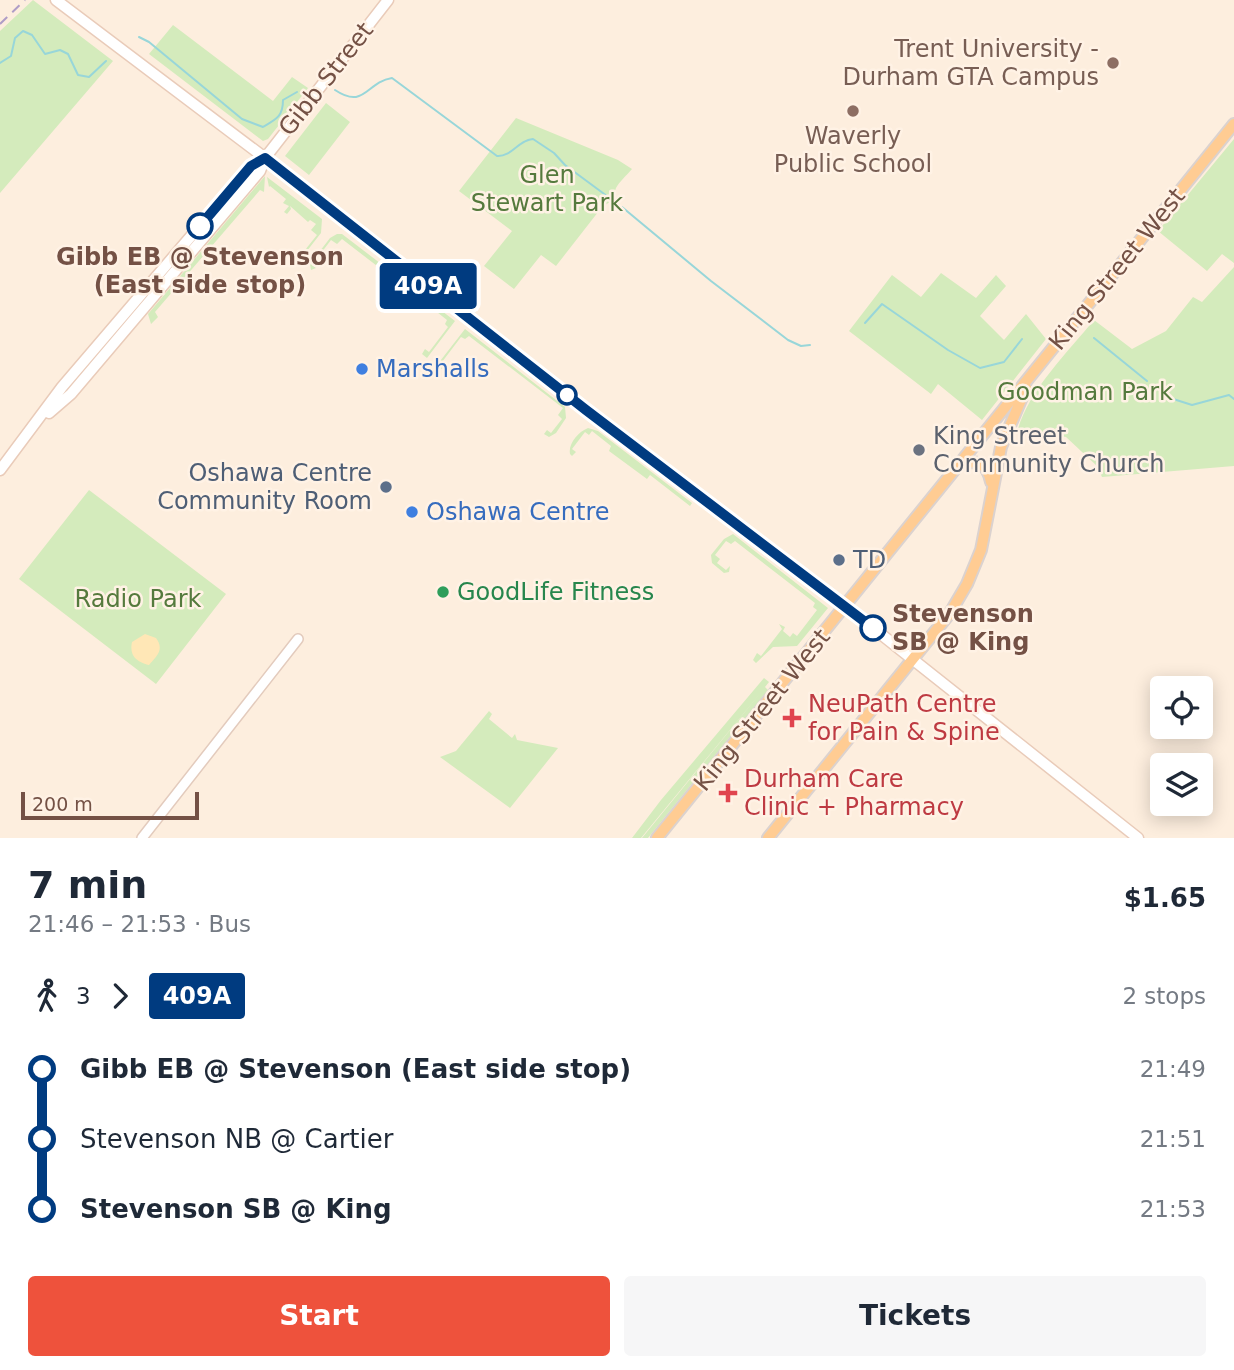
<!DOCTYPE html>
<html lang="en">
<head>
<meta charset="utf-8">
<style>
  body { margin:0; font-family:"DejaVu Sans",sans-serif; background:#f6f6f7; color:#1f2937; height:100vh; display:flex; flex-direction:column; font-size:26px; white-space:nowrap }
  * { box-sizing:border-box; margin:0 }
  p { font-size:23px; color:#747a83 }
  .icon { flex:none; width:38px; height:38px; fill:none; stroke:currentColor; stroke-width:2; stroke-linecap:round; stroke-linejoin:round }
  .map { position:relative; height:838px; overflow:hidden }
  .side { display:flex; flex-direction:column; background:#fff; flex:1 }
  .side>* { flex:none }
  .badge { padding:0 14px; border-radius:5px; font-size:24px; line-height:46px }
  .buttons { position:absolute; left:1150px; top:676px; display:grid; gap:14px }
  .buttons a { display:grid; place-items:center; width:63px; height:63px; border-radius:7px; background:#fff; box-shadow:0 4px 18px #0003; font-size:35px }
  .scale { position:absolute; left:21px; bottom:18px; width:178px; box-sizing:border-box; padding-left:7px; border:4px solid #745145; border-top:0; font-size:19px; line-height:24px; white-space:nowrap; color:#745145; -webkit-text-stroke:5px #fff2e5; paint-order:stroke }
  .map>.badge { position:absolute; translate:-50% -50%; box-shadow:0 0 0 4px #fff }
  .legs { display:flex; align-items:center; gap:10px; height:77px; padding:0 28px; font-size:23px }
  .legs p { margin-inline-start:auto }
  .headline { display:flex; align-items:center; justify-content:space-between; height:119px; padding:0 28px }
  h1 { font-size:38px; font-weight:700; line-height:52px }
  .primary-button { display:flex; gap:14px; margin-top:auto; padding:14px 28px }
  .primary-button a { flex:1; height:80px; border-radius:7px; background:#ee523c; color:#fff; font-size:28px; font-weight:700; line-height:80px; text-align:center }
  .primary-button a+a { background:#f6f6f7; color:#1f2937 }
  ul { padding:0 28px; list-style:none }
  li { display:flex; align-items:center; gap:24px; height:70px; font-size:26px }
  li i { display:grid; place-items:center; width:10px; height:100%; margin:0 9px; background:currentColor }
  li i::after { content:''; width:18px; height:18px; margin:-9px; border:5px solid; border-radius:50%; background:#fff }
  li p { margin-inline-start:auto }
  li:first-child i { background:linear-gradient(#0000 50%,currentColor 0) }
  li:last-child i { background:linear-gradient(currentColor 50%,#0000 0) }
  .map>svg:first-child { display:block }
  .green { fill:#d4ebbc }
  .sand { fill:#ffe7b6 }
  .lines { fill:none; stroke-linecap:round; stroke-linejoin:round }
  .stream { stroke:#98d6d9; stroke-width:2 }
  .tertiary-casing { stroke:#e3cbbd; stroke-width:12 }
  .secondary-casing { stroke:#e9cbb9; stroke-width:13 }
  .primary-casing { stroke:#dbd2cf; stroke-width:14 }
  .tertiary { stroke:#fff; stroke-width:9 }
  .secondary { stroke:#fff; stroke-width:10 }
  .primary { stroke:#ffcc93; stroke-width:10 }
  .rail { stroke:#af9dc6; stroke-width:2; stroke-dasharray:10 7; stroke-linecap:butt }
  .line-1-casing { stroke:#fff; stroke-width:16 }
  .line-1 { stroke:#003b80; stroke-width:10 }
  .education-dot { fill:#8d6e63; stroke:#fff2e5; stroke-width:2.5 }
  .stop-1-dot { fill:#fff; stroke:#003b80; stroke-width:3.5 }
  .shop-dot { fill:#3f7fe0; stroke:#fff2e5; stroke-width:2.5 }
  .worship-dot { fill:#6b7280; stroke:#fff2e5; stroke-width:2.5 }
  .service-dot { fill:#5c6f8a; stroke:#fff2e5; stroke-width:2.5 }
  .leisure-dot { fill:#2e9e5b; stroke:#fff2e5; stroke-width:2.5 }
  .health-dot { fill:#e0444e; stroke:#fff2e5; stroke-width:2.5 }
  .labels { text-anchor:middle; stroke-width:5; stroke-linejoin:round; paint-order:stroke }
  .education-label { font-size:24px; fill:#785e54; stroke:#fff2e5; text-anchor:end }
  .street-label { font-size:24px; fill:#745145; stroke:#fff2e5 }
  .park-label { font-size:24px; fill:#557a3d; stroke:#fff2e5 }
  .stop-label { font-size:24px; font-weight:bold; fill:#745145; stroke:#fff2e5 }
  .shop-label { font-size:24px; fill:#366cbe; stroke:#fff2e5; text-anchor:start }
  .worship-label { font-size:24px; fill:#5b616d; stroke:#fff2e5; text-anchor:start }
  .service-label { font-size:24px; fill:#4e5e75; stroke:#fff2e5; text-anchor:end }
  .leisure-label { font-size:24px; fill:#27864d; stroke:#fff2e5; text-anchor:start }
  .health-label { font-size:24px; fill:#be3a42; stroke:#fff2e5; text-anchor:start }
</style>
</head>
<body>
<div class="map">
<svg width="1234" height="838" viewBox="0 0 1234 838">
  <rect width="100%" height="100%" fill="#fdeede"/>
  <path class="green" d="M33,0L113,61L0,193V31Z
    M173,25L273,101L292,77L308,88L268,139L263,141L149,54Z
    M326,103L350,122L309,175L285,156Z
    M516,118L618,160L632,169C627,175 619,182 616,188C613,197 612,202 602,207L556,266L541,255L514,289L484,266L512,231L459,191Z
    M1234,139V263L1222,254L1207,271L1158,231Z
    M265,176L264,192L260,190L155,312L158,317L151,324L148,314Z
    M267,177L322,219L321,233L303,256L301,255L317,235L311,230L316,224L310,220L308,222L290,206L291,209L287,214L284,212L289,206L283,203L286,199L270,186L269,187Z
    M337,234H342L423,296L420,299L342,239L337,244L331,240L312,265L316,268L311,270L310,264L330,238Z
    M1234,267V466L1102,477L1097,466L1066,437L1018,429C1029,390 1068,352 1094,320L1132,349L1166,331L1193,297L1202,302Z
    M941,273L976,298L996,275L1006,286L980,316L1004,340L1026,314L1046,339L982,420L938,384L931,394L849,331L892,275L921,297Z
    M425,298L455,321L427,358L422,354L425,349L429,352L448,327L445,324L447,320L423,301Z
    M465,329L565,407L566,418L556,433L549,437L544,434L547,430L551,433L562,419L558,415L563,408L469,336L465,339L461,337L442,362L446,365L442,369L437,365Z
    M588,428L598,431L692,503L690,506L650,475L647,479L609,451L611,446L592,431L589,435L585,432L572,449L576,452L572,456L570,454C568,444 578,432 588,428Z
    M89,490L226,594L156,684L19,579Z
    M733,534L828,608L797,646L773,647L756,663L753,660L757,653L761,656L782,629L779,624L785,627L783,631L790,637L793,633L797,636L817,610L813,607L815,603L735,541L731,544L726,541L715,555L720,559L717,563L726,570L730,566L729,572L724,573L712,563L711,555L724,539Z
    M764,678L769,682L765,687L768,690L648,838H642L762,691L641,838H632L661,800Z
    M489,711L492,714L489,719L512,738L515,734L517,740L558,748L510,808L440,757L456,751Z"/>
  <path class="sand" d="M145,634L156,638C165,650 156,657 149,665C137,662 129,656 132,642Z"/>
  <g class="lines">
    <path class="stream" d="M139,37L149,42L242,119L263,127C277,119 283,116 283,100L297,92
      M0,63L11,56L15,38L23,31L32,35L45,54L60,50L68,54L78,75L89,77L106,61
      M335,90C365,110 366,82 392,78L497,156C512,157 518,140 533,139L554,153L565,165L611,199
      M622,207L711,281L788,340L801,346L810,345
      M865,323L882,304L948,350L980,368L1004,362L1022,339
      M1094,338L1147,381
      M1167,397L1192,405L1229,395L1234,399"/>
    <g class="tertiary-casing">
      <path id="tertiary" d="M142,838L298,639"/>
    </g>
    <g class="secondary-casing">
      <path id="secondary" d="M56,0L273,164L582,407L853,612L1138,838
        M49,413L71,394L260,171L265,158
        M0,470L62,387L251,166L265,158L388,0"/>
    </g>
    <g class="primary-casing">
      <path id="primary" d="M958,465C976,459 987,462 991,482
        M657,838L1234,124
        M768,838L950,613L967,584L981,550L1001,447L1026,388"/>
    </g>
    <use href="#tertiary" class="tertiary"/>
    <use href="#secondary" class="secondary"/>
    <use href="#primary" class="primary"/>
    <path class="rail" d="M0,24L25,0"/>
  </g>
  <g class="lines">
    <g class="line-1-casing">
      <path id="line-1" d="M200,226L251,166L265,158L586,410L873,628"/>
    </g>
    <use href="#line-1" class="line-1"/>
  </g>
  <g class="education-dot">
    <circle cx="1113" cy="63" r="7"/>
    <circle cx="853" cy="111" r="7"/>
  </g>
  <g class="stop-1-dot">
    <circle cx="200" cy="226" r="12"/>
    <circle cx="567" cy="395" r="9"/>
    <circle cx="873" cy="628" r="12"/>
  </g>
  <g class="shop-dot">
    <circle cx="362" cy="369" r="7"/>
    <circle cx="412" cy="512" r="7"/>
  </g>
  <circle class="worship-dot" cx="919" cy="450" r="7"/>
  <g class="service-dot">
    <circle cx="386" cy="487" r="7"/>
    <circle cx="839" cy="560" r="7"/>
  </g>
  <circle class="leisure-dot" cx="443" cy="592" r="7"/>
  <g class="health-dot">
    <path d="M788.5 707.5h7v7h7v7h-7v7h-7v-7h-7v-7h7z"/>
    <path d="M724.5 782.5h7v7h7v7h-7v7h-7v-7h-7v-7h7z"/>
  </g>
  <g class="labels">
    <g class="education-label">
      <text x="1099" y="57">Trent University -<tspan x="1099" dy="28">Durham GTA Campus</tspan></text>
      <text x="853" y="144" text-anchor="middle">Waverly<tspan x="853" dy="28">Public School</tspan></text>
    </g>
    <g class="street-label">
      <text transform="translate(326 79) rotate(-52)" y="8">Gibb Street</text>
      <text transform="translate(1117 269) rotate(-51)" y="8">King Street West</text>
      <text transform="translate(762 710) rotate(-51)" y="8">King Street West</text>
    </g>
    <g class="park-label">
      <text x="547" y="183">Glen<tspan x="547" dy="28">Stewart Park</tspan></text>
      <text x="1085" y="400">Goodman Park</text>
      <text x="138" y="607">Radio Park</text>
    </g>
    <g class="stop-label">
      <text x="200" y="265">Gibb EB @ Stevenson<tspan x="200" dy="28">(East side stop)</tspan></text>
      <text x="892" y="622" text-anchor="start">Stevenson<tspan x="892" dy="28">SB @ King</tspan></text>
    </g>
    <g class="shop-label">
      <text x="376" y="377">Marshalls</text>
      <text x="426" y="520">Oshawa Centre</text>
    </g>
    <g class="worship-label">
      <text x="933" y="444">King Street<tspan x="933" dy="28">Community Church</tspan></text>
    </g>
    <g class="service-label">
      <text x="372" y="481">Oshawa Centre<tspan x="372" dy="28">Community Room</tspan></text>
      <text x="853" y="568" text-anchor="start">TD</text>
    </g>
    <g class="leisure-label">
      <text x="457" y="600">GoodLife Fitness</text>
    </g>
    <g class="health-label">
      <text x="808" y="712">NeuPath Centre<tspan x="808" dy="28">for Pain &amp; Spine</tspan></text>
      <text x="744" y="787">Durham Care<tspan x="744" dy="28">Clinic + Pharmacy</tspan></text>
    </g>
  </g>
</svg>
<div class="buttons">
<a><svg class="icon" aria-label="locate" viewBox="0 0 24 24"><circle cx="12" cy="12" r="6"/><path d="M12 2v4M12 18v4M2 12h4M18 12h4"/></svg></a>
<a><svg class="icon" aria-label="layers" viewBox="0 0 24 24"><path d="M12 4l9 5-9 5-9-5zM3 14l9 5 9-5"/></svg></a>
</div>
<div class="scale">200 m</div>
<b class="badge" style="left:428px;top:286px;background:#003b80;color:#fff">409A</b>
</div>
<section class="side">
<div class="headline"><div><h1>7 min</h1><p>21:46 – 21:53 · Bus</p></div><b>$1.65</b></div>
<div class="legs"><svg class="icon" aria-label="walk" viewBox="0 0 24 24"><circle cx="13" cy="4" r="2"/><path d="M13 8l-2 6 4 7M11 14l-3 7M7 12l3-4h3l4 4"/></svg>3<svg class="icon" aria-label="forward" viewBox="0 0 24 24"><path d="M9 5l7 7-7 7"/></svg><b class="badge" style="background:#003b80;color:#fff">409A</b><p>2 stops</p></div>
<ul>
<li><i style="color:#003b80"></i><b>Gibb EB @ Stevenson (East side stop)</b><p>21:49</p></li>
<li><i style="color:#003b80"></i><span>Stevenson NB @ Cartier</span><p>21:51</p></li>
<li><i style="color:#003b80"></i><b>Stevenson SB @ King</b><p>21:53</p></li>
</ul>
<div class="primary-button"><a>Start</a><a>Tickets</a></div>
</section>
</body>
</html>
